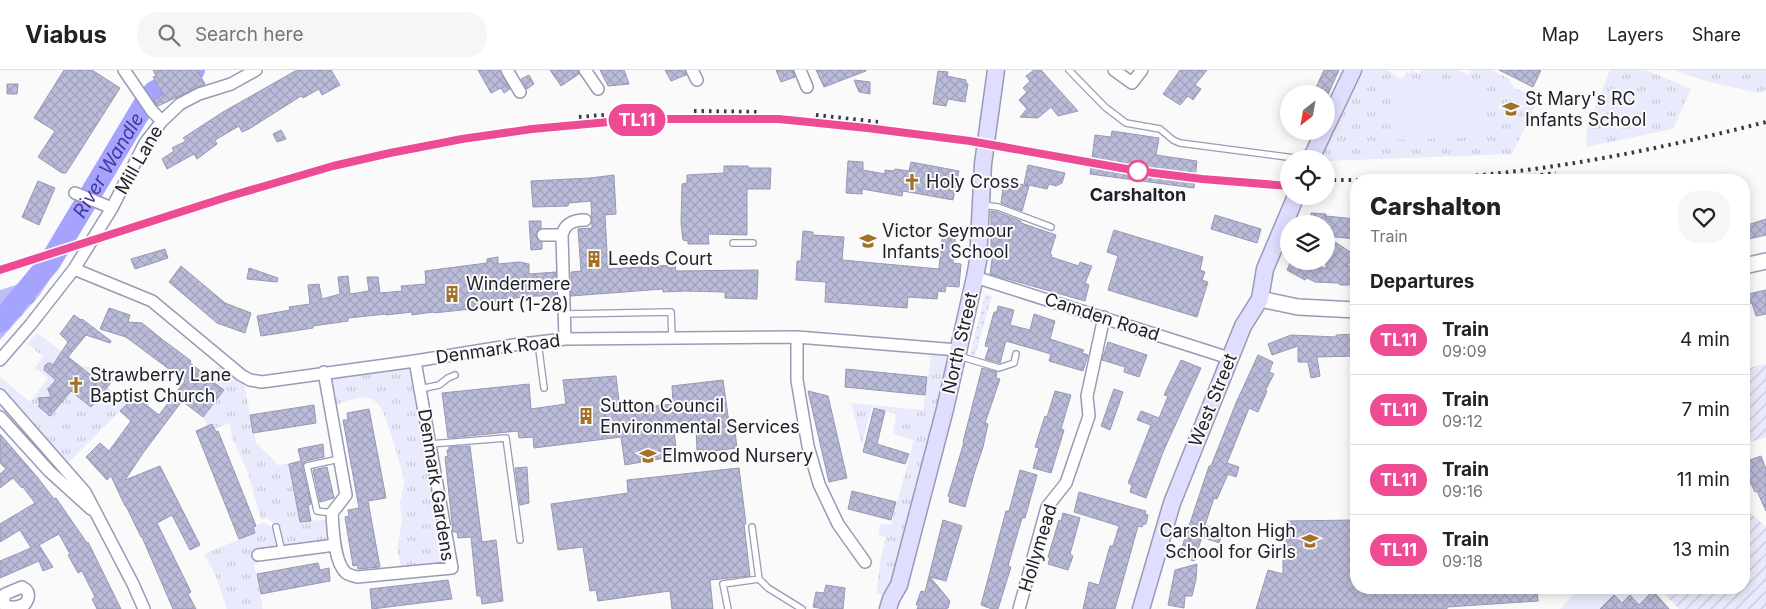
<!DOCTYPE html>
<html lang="en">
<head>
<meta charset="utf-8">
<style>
  body { margin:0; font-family:Inter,sans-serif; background:#f6f6f6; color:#222; height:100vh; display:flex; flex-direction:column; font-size:19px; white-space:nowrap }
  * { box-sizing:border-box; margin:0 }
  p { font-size:16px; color:#767676 }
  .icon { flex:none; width:28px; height:28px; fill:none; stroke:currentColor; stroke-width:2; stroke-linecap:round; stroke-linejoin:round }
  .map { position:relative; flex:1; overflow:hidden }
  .panel { position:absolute; left:1350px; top:104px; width:400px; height:420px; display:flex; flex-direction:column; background:#fff; border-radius:20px; box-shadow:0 2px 12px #0003 }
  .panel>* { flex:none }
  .badge { padding:0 10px; border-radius:16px; font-size:18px; line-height:32px }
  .needle { width:32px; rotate:211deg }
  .fabs { position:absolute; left:1280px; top:15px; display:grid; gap:10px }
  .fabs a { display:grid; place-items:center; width:55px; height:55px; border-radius:50%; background:#fff; box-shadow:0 2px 12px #0003; font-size:25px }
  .map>.badge { position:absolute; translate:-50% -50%; box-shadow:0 0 0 2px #fff }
  h2 { padding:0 20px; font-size:19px; line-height:45px }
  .round { display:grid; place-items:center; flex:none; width:52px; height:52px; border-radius:20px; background:#f6f6f6 }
  .summary { display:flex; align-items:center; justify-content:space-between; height:85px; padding:0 20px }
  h1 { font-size:24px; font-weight:800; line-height:38px }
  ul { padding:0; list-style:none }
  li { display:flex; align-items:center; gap:15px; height:70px; padding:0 20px; border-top:1px solid #e0e0e0 }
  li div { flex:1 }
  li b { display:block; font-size:19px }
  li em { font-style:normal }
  li .badge { min-width:55px; font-weight:700; text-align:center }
  header { display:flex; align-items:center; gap:30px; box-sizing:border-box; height:70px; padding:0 25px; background:#fff; border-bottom:1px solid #e0e0e0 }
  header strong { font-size:24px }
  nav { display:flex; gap:28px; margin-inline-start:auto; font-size:18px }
  .search { width:350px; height:45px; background:#f6f6f6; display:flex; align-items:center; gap:12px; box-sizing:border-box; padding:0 18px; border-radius:20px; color:#767676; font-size:19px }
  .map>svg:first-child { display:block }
  .grass { fill:url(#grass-tufts) }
  .forest { fill:url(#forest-firs) }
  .park { fill:url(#park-dots) }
  .garden { fill:url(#garden-furrows) }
  .pitch { fill:#e9eafb }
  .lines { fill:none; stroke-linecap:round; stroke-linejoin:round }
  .river { stroke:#a5a3fe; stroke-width:22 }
  .building { fill:url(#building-cross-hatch); stroke:#9798b4 }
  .service-casing { stroke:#999ab5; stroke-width:8 }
  .minor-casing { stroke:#999ab5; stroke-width:14 }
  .tertiary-casing { stroke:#999ab5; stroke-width:18 }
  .secondary-casing { stroke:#999ab5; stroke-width:19 }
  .service { stroke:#fff; stroke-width:5.5 }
  .minor { stroke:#fff; stroke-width:11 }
  .tertiary { stroke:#fff; stroke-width:15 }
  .secondary { stroke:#e0defe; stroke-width:16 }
  .rail { stroke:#393942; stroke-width:4; stroke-dasharray:2.5 5; stroke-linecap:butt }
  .line-casing { stroke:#fff; stroke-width:11 }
  .line { stroke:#ee4b95; stroke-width:8 }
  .stop-dot { fill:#fff; stroke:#ee4b95; stroke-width:2.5 }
  .labels { text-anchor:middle; stroke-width:4; stroke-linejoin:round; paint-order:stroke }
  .poi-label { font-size:18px; fill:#1f1f29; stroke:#fafafa; text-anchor:start }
  .street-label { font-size:18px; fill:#1f1f29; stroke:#fafafa }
  .stop-label { font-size:18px; font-weight:bold; fill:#1f1f29; stroke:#fafafa }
  .water-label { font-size:19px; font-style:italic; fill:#46379e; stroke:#fafafa }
</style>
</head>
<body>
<header>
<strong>Viabus</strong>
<div class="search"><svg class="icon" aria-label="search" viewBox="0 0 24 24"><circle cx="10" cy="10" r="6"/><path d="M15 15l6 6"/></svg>Search here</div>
<nav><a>Map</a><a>Layers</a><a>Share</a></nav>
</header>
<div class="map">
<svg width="1766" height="539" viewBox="0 0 1766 539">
  <defs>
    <pattern id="grass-tufts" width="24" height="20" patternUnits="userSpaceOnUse" patternTransform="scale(1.25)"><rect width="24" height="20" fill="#e9eafb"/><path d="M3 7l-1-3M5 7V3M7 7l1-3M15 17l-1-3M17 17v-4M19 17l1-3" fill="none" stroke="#c7c8d7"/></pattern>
    <pattern id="forest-firs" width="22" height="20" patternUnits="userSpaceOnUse" patternTransform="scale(1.25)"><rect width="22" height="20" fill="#bdbef5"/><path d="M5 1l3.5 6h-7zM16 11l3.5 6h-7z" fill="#a2a3d2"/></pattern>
    <pattern id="park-dots" width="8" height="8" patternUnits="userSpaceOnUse" patternTransform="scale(1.25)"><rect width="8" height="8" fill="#e9eafb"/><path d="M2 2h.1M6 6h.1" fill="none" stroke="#c7c8d7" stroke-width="1.8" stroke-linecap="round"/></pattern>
    <pattern id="garden-furrows" width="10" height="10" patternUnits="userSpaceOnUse" patternTransform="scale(1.25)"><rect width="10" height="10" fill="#e9eafb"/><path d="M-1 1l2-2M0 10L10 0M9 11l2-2" fill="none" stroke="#c7c8d7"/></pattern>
    <pattern id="building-cross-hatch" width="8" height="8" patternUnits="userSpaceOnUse" patternTransform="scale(1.25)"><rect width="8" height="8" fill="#babbd8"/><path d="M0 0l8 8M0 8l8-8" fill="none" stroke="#9fa0b9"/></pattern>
  </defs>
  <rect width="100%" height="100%" fill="#fafafa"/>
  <path class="grass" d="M1357,0H1387L1402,9L1407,2L1410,3L1412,0L1419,4L1422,0H1458L1469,5L1471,0H1492L1509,9L1514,18L1539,28L1512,84L1326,91V89H1318Z
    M1610,0H1646L1691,19L1673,59L1586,77L1587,58Z
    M1674,0H1766V20L1760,23L1705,11Z
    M37,263L81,296L97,298L92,305L127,334L66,395L0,322V307L30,332L48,308L35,298L43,286L27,274Z
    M932,280H958L890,528L877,523L880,491L886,467L878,465L881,454L891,455L914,370L893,364L896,344L872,336L862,374L851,333L923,340Z
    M222,293L243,308L256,373L274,390L277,395L289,394L300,452L331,449L333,474L283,480L278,456L267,448L261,450L248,403L232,368L230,353L214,359L208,356L203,347L224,320L210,310Z
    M413,294L448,496L402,500L397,479L402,451L400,433L405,410L402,407V400C397,385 387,345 379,335C376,332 373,329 369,328C357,325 343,333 332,337L327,305Z
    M0,327L94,441L0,345Z
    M264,452L274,459L279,480L258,484L259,492L254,494L263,539H227L215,504L204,484L255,463L253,457Z"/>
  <path class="forest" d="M54,203L39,226L0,270V220Z"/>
  <path class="park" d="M985,224L992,226L975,286L970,285Z"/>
  <path class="garden" d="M1766,294V367L1744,374V299Z
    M1744,437L1766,457V539H1679L1659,518H1744Z"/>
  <path class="pitch" d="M1486,10L1488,67L1390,70V13Z
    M1580,518H1651L1671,539H1560Z"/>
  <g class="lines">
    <path class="river" id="s1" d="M0,252L50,192L145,33L154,22L194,0"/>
  </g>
  <path class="building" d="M64,0H92L120,18L66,103H62L38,87L55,61L34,48Z
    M153,0H197L205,14L158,36L154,30L163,24L153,7L156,6Z
    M297,0H331L340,15L322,25L319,19L303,28L301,26L249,59L242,62L239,56L215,70L217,74L197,89L194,84L167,99L162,89L174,81L172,78L186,71L183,68L223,42Z
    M478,0H500L510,19L504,23L501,18L491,23Z
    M550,0H578L579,4L561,16Z
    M600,0H624L629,14L608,16Z
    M665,0H685L686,5L671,11Z
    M776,0H793L795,7L781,12Z
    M816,0H866V1L824,17Z
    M1034,0H1041L1078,41L1058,46L1051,37L1038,48L1020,47L1027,39L1019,30L1027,22L1023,18L1030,11L1026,6Z
    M1180,0H1207L1195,15L1201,19L1193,30L1188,26L1180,35L1163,24Z
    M1324,0H1339L1326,29V19L1324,24H1313Z
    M1499,0H1541L1533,17Z
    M938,1L948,2L947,6L966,10V13L968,14L965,32L948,29L946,36L933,34Z
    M529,5L534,14L527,19L521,9Z
    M854,10L870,12V24L859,22Z
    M7,14H18L17,24H7Z
    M281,60L286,69L277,72L273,64Z
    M1112,61L1159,68L1156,85L1197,91L1194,118L1090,104L1095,65L1111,67Z
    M848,91L863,92V100L885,104V100L894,101L895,99L909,101L911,92L959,101L953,130L903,121L902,126L862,119V124L846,123Z
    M1028,95L1065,103L1062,113L1056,116L1049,114L1047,119L1024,114Z
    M724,96H748V98H771L770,119H747V165L708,164L709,174H688V171L683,170L681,153L682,114L687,113V105L724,103Z
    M614,105L616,144L605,145L608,199L675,195L676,201L758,200L757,229L725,228V222L684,221L663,222V219L571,226V202L581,201L578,159L592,158L591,131L569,133L568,136L533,137L531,111L590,108Z
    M38,111L55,118L39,155L22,147Z
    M1004,111L1029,116L1022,141L1001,133Z
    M991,141L997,142L1021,151V153L1056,165L1050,184L1052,185L1051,187L1079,196L1080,192L1092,196L1085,213L1089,215L1085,231L990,204L993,182L991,181Z
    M1311,143L1326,144V150V146L1356,149V169L1326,166V154H1311Z
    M1215,145L1261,159L1257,173L1211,159Z
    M1766,149V165L1744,170V156Z
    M529,151H541V158L537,161L536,165L537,169L542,172V179L531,180Z
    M943,160L956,161L953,193L961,194L959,217L946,216L945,222L938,221L937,229L908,227L907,238L825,232L826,212L796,210L797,191H801L803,161L813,162V165L844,167L842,190L939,199Z
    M1114,160L1203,187L1200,200L1205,202L1202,210L1208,212L1197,247L1108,220L1118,186L1107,182Z
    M1332,170L1355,185L1347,196H1356V213H1350L1349,215H1340L1338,213L1315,212L1307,208L1305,210L1287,200L1291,191H1309L1326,199V180Z
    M165,179L168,188L135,199L131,189Z
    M498,187V194L520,192L529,194V204L556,202V227L550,228L549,226H536L495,230L496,233L480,235V238L434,243L433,242L412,245V242L386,245V244L348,248V251L313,256V258L261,266L257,246L290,240L289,237L310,234L308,215L319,214L322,229L340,224L338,207L348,206L350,224L369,221L367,207H378L380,223L402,221L401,216L426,214L425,201L487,193V189Z
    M181,196L225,233L251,243L245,263L217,253L169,212Z
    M249,198L278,208L277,212L247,209Z
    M1766,220V244L1756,246L1752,233L1744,235V225Z
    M998,236L1014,240L1010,255L1030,260L1034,244L1055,251L1050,269L1084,280L1082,283L1088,285L1083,301L1049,291L1051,284L1006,271L1000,293L985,289L989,277L985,276L994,242H997Z
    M109,238L130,245L128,252L142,253L163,270L186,287L191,291L190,293L203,303L202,304L224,320L203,347L182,331L143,383L125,410L160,396L200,475L190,480L172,445L157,453L191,522L188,524L196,539H173L142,467H141L126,436H125L111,406L107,410L86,387L100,373L109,381L131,351L120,341L135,326L159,345L185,311L126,267L100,259Z
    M74,245L81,250L82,249L111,271L110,273L86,265L68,287L92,306L98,298L113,310L91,337L71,321L50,346L38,336L40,334L38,328L51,327L48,319L56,310L44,300L45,295L49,293L53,295L68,272L60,264Z
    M1355,264L1356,286L1317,287L1320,306L1311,308L1308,292H1298V276L1272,285L1268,274L1291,265L1336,267V265Z
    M1108,272L1147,285L1139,307L1124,302L1125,297L1102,290Z
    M1258,285L1273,292L1269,302L1274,304L1265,321H1267L1258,342L1249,338L1227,393L1239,397L1236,407L1228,404L1217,429L1214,428L1205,455L1223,462L1219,473L1202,467L1194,491L1179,486L1209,396H1211L1236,333Z
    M1181,290L1201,298L1163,382L1146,428L1130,422L1132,415L1128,413L1151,355L1137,350L1141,341L1159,348L1168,326L1164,325Z
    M982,298L997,302L996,308L1000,309L985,353L988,354L983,377L974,404L965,437L949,432L950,427L948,426L964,372H963Z
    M846,299L927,307L925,325L845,317Z
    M616,306L620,340L673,334L672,316L723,310L729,353H734L737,378L704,382V380H697L696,358L674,360L677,386L625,395L621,367L534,378L533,367L519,368L518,361L448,368L442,323L529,314L531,339L566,334L563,310Z
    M1114,319L1123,322L1110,360L1101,356Z
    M808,321L828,326L847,408L829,412Z
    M1055,321L1071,325L1061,359L1064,360L1051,403L1033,398L1039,378L1035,377L1045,346L1047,347Z
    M314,335L316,353L253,363L250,345Z
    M874,338L885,341L877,374L909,384L905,394L863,382Z
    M369,339L386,428L368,431L380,497L358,499L357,495L353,496L345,447L349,446L348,440L359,438L343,350H348L347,343Z
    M212,354L216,362L218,361L256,456L253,457L255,463L239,469L196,361Z
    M0,364L38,408L54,429L56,428L87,473L88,472L121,539H97L92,529L95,527L82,501L78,503L68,485L70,484L59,464L39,475L53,497L43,501L39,491L0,508V491L31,478L20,460L0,472V454L35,433L23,417L22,418L13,408L0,418V404L6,399L0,393Z
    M323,374L324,387L306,391L302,395L311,434L308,435L311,451L300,452L289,394L301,391L298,379Z
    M470,376L482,472L496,470L503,531L482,534L481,526H477L471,467L458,468L457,462H453L445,387L448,386L447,380H449V377Z
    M1761,386L1766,399V441L1757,421L1755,422L1749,410L1744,412V392Z
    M327,397L334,428L320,432L313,400Z
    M527,397L529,433L520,435L515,398Z
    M739,398L746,454H744L750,506L710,510L713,539H672L670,521L598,531L596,520L590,521L583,477L558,480L551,434L628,423L627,410Z
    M1020,400L1037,405L1025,448H1022L1008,496L1011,497L998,539H992L981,535L1006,441H1009Z
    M852,421L896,432L891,450L848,439Z
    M1079,422L1142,440L1146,441L1145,444L1148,445L1146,454H1143L1142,457L1138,456L1115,539H1083L1089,512L1099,515L1110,476H1113L1119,456L1074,442Z
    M1063,443L1080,448L1070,484L1073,486L1068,500L1048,494L1050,488L1048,487L1059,450L1061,451Z
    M943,450L962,456L946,511L930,507L950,531L948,538L944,539H917L919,535H916L921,521L925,522Z
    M1356,450V518H1537L1538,531L1447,537V539H1256L1268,500L1283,504V487H1286L1284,474H1286L1287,451Z
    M318,493L320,500L329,498L330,511L261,524L257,504Z
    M1197,494L1196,509L1192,526H1185L1184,538L1168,535L1175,500Z
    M448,510L452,529L372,539L370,519Z
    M826,515L845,518L843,539H824L813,537L816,522L824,523Z
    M1653,521L1669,539H1600L1614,525L1622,533L1630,525L1639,535Z"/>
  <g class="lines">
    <g class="service-casing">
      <path id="service" d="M1069,0L1105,37L1126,53L1160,59L1173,70L1180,73L1302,89
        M982,135L998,137L1051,157
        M733,173H753
        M565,244L671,242L672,268
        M538,272L544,318
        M959,286L999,298L1014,293L1016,284
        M420,319L439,315L448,308L455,305
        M430,374L506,368L520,470
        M332,443L317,441L307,396L339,389
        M276,457L282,482
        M752,457L759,509
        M728,539L723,514L759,509L768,518L802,539"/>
    </g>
    <g class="minor-casing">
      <path id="minor" d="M124,0L152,41L162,51
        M507,0L520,22
        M585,0L598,19
        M692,0L697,10
        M800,0L807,17
        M1114,0L1132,13L1142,0
        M75,123L112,138
        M543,165H562
        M74,199L152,231L241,305L250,310L262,312L415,291L513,275L565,269L797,267L958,280
        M975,207L1229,288
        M797,267V310L808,376L819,414L838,454L865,492
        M565,269L562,165C565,153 574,150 585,150
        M0,290L31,254L74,199L112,138L145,73L162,51L180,34L199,24L231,14L256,0
        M324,302L346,425L332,443C333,459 334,492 346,503C349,505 353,506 357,507L452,498L415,291
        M0,325L85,422L133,514L144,539
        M0,347L49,401L91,439
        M258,485L335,475
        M22,517C30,521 30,527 25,534C17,538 10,539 3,534L5,524Z
        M1019,539L1047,437L1066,413L1089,346L1087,326L1104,247"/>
    </g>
    <g class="tertiary-casing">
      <path id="tertiary" d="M1744,196L1766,191
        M1260,229L1298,237L1356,240"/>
    </g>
    <g class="secondary-casing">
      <path id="secondary" d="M1326,57L1353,0
        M1311,89L1324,61
        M888,539L891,529L899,515L945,339L975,207L978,191L983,94L996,0
        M1141,539L1172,433L1243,256L1260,229L1265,199L1296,126"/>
    </g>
    <use href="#service" class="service"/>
    <use href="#minor" class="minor"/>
    <use href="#tertiary" class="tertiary"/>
    <use href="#secondary" class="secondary"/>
    <path class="rail" d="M694,41L759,42
      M816,45L878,52
      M579,47L629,43
      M1511,109L1556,103
      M1326,110C1366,110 1405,110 1444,108C1553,101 1660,79 1766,52
      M0,200L227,127L333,96L390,83L461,69L532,59L642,49H779L867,58L969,71L1079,92L1138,101L1202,109L1289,116"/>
  </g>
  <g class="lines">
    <g class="line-casing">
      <path id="line" d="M0,200L227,127L333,96L390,83L462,69L532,59L642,49H779L867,58L970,71L1138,101L1202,109L1289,116"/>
    </g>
    <use href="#line" class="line"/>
  </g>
  <defs>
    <g id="school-bare" transform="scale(1.35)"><path d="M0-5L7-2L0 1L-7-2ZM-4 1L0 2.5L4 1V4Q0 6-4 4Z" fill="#a27126" stroke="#fafafa" stroke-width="2.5" paint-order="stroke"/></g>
    <g id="church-bare" transform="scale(1.35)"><path d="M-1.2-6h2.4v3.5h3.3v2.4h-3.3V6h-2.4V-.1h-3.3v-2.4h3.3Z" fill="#a27126" stroke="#fafafa" stroke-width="2.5" paint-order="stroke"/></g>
    <g id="building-bare" transform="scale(1.35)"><path d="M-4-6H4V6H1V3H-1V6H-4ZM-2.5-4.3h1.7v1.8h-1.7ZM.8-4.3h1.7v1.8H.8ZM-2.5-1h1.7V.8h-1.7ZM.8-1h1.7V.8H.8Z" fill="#a27126" stroke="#fafafa" stroke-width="2.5" paint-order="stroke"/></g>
  </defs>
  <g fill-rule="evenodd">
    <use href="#school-bare" x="1511" y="39"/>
    <use href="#church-bare" x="912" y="112"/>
    <use href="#school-bare" x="868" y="171"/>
    <use href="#building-bare" x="594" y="189"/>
    <use href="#building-bare" x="452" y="224"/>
    <use href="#church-bare" x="76" y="315"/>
    <use href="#building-bare" x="586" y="346"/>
    <use href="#school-bare" x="648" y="386"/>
    <use href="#school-bare" x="1310" y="471"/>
  </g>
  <circle class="stop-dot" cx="1138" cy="101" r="10"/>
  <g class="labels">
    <g class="poi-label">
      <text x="1525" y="35">St Mary's RC<tspan x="1525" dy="21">Infants School</tspan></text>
      <text x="926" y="118">Holy Cross</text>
      <text x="882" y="167">Victor Seymour<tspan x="882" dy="21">Infants' School</tspan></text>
      <text x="608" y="195">Leeds Court</text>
      <text x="466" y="220">Windermere<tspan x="466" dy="21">Court (1-28)</tspan></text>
      <text x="90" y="311">Strawberry Lane<tspan x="90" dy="21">Baptist Church</tspan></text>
      <text x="600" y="342">Sutton Council<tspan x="600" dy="21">Environmental Services</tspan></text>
      <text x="662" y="392">Elmwood Nursery</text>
      <text x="1296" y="467" text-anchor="end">Carshalton High<tspan x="1296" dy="21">School for Girls</tspan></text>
    </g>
    <g class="street-label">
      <text transform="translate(139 90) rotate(-60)" y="6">Mill Lane</text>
      <text transform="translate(1102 247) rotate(18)" y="6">Camden Road</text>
      <text transform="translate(960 273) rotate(-77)" y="6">North Street</text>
      <text transform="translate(498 279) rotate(-8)" y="6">Denmark Road</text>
      <text transform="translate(1213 330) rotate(-68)" y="6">West Street</text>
      <text transform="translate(436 415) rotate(81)" y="6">Denmark Gardens</text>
      <text transform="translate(1038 478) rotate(-73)" y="6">Hollymead</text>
    </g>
    <g class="stop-label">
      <text x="1138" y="131">Carshalton</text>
    </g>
    <g class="water-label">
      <text dy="7" stroke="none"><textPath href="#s1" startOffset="191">River Wandle</textPath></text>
    </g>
  </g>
</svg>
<div class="fabs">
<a><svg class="needle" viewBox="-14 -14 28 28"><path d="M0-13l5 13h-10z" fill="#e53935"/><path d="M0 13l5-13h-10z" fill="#767676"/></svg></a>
<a><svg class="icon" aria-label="locate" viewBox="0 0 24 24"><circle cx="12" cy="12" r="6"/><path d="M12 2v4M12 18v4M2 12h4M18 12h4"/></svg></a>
<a><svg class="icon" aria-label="layers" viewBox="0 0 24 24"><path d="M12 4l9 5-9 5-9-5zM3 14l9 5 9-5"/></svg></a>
</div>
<b class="badge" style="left:637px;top:50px;background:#ee4b95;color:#fff">TL11</b>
<section class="panel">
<div class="summary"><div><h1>Carshalton</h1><p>Train</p></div><a class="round"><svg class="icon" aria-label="heart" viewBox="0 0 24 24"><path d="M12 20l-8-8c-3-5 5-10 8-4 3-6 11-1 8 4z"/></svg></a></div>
<h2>Departures</h2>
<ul>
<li><span class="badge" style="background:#ee4b95;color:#fff">TL11</span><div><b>Train</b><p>09:09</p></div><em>4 min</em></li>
<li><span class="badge" style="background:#ee4b95;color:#fff">TL11</span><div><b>Train</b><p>09:12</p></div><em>7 min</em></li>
<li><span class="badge" style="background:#ee4b95;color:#fff">TL11</span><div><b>Train</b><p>09:16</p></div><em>11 min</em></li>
<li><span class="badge" style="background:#ee4b95;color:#fff">TL11</span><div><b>Train</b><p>09:18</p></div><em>13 min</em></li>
</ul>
</section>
</div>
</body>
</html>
